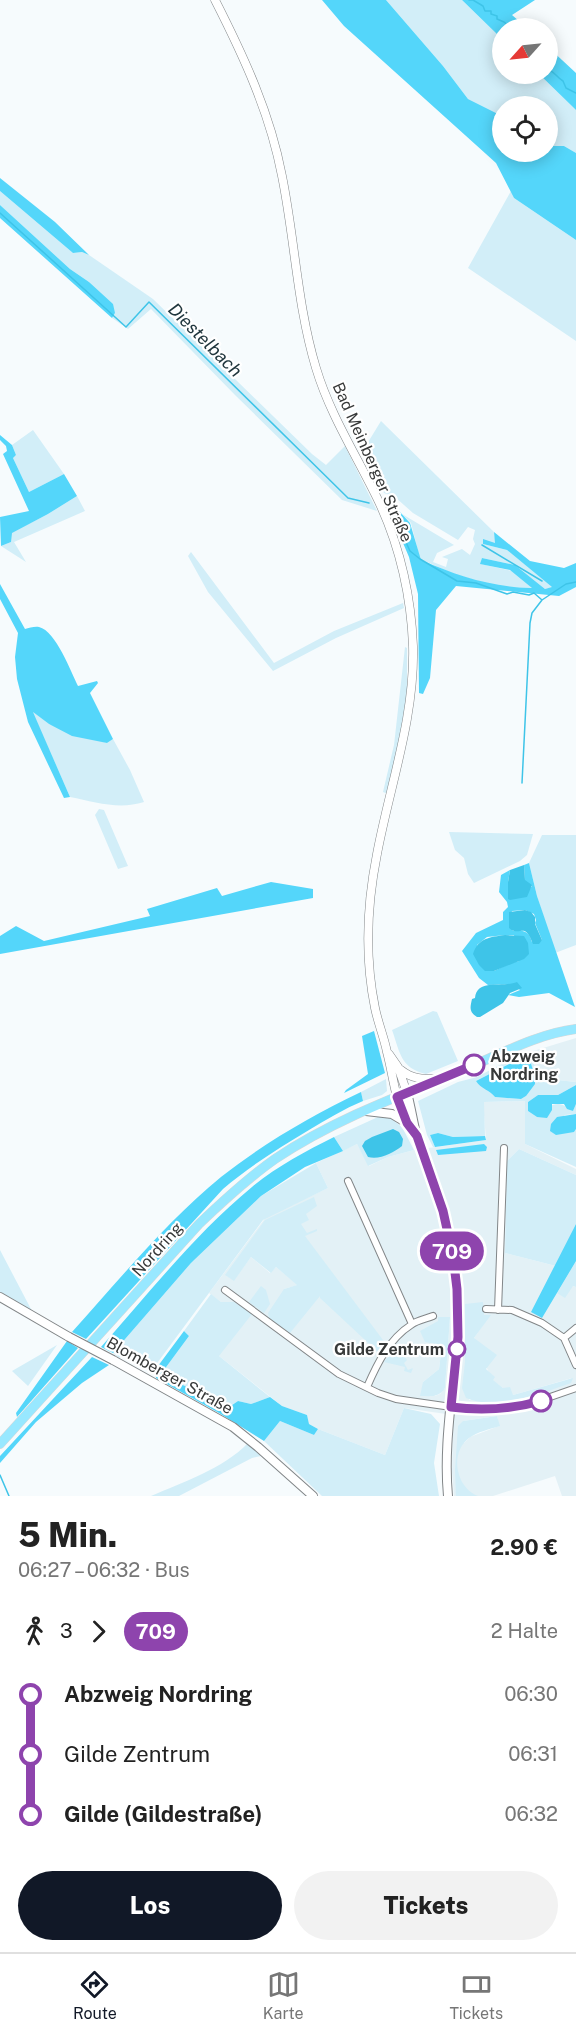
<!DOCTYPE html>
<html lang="de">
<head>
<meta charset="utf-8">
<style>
  body { margin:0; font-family:"Public Sans",sans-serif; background:#f2f2f2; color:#222; height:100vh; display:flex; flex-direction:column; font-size:22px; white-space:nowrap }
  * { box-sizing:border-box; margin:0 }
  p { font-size:20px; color:#767676 }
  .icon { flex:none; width:33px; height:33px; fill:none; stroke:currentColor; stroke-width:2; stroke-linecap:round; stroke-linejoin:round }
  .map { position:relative; height:1496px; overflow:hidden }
  .details { display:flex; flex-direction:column; background:#fff; flex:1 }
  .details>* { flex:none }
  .badge { padding:0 12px; border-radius:20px; font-size:21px; line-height:39px }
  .needle { width:39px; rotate:243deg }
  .buttons { position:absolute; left:492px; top:18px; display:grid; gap:12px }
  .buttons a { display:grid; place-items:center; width:66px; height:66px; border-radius:50%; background:#fff; box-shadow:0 3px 15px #0003; font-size:30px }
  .map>.badge { position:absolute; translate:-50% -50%; box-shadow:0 0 0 3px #fff }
  .legs { display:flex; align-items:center; gap:9px; height:66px; padding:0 18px; font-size:20px }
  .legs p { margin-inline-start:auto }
  .summary { display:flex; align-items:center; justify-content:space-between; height:102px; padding:0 18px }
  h1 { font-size:33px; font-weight:800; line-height:45px }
  .button { display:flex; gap:12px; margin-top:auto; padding:12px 18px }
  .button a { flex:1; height:69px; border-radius:36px; background:#111827; color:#fff; font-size:24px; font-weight:800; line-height:69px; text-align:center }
  .button a+a { background:#f2f2f2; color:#222 }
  ul { padding:0 18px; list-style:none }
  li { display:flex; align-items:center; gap:21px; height:60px; font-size:22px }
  li i { display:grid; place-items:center; width:9px; height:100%; margin:0 8px; background:currentColor }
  li i::after { content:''; width:15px; height:15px; margin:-8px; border:4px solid; border-radius:50%; background:#fff }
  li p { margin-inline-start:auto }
  li:first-child i { background:linear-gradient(#0000 50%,currentColor 0) }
  li:last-child i { background:linear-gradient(currentColor 50%,#0000 0) }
  .tabs { display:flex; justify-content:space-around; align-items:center; height:84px; border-top:2px solid #e0e0e0; background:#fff; font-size:16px; color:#767676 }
  .tabs a { display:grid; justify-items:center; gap:3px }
  .tabs .on { color:#111827 }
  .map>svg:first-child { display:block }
  .built { fill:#e3f1f6; fill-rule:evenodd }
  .green { fill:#d2eef8; fill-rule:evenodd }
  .forest { fill:#54d6fa; fill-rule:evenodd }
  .water { fill:#3ec4e8 }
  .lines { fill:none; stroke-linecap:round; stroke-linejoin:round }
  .stream { stroke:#3ec4e8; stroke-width:1.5 }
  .minor-casing { stroke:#828688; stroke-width:8 }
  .tertiary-casing { stroke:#828688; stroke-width:9 }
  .secondary-casing { stroke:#828688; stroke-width:10 }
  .primary-casing { stroke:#d7d7d7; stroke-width:10 }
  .minor { stroke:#fff; stroke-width:6 }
  .tertiary { stroke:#fff; stroke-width:8 }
  .secondary { stroke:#fff; stroke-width:8 }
  .primary { stroke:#98e8ff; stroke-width:9 }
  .secondary-bridge-casing { stroke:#828688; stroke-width:10; stroke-linecap:butt }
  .secondary-bridge { stroke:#fff; stroke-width:8 }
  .line-1-casing { stroke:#fff; stroke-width:14 }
  .line-1 { stroke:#8e44ad; stroke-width:9 }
  .stop-1-dot { fill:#fff; stroke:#8e44ad; stroke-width:3 }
  .labels { text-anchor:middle; stroke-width:4.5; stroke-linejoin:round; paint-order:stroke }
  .street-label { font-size:16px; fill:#373939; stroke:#fff }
  .stop-label { font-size:16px; font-weight:bold; fill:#373939; stroke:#fff; text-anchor:start }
  .water-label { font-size:18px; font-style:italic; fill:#21373e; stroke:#fff }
</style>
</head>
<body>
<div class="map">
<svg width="576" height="1496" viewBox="0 0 576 1496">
  <rect width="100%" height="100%" fill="#f6fbfd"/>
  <path class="built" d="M576,1038V1082L539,1078L530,1052Z
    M526,1101L525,1144L576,1169V1175L519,1149L507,1161L505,1253L556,1266L576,1224V1261L557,1293L573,1286L576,1287V1496H562L555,1476L493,1496H454L452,1472L453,1415L404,1408L385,1455L318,1429L309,1424L307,1415L282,1406L219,1356L234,1302H221L209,1293L266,1217L328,1188L316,1163L357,1144L369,1166L388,1157L414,1150L486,1140L483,1102ZM261,1227L323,1292L284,1289L298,1285L276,1267L270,1273L251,1257L234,1280L227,1276ZM465,1304L484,1315H490L474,1338L492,1380L503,1388L513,1395L572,1378L532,1397L498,1401L469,1400L465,1362ZM450,1317L445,1388L440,1394L435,1396L423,1382L439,1369L442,1344ZM497,1416L499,1426L470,1437L464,1443L463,1421Z"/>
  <path class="green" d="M386,0H462L502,39V74H539L576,110V153L564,146H548V106H502V118L496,113L468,99L443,66Z
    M0,191L73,253L82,252L89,255L153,299L312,454L326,465L345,446L377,511L342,500L235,395L151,309L128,329L112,318L115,313L89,282L70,269L0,205Z
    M511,191L514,198L576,240V341L468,268Z
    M381,421L494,532L496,544H483L507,550L553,587L545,589L515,565L482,558L481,564L512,571L533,588L496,586L454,574L420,559L411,523L402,514L454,545L437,553L433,562L446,567L448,559L442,557L462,549L470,555L475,544L473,539L475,530L468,527L458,540L413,513L395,497L384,493L362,452Z
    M33,430L64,474L29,492L13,458L16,455L12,445Z
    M77,496L85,511L14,542L26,562L1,546L11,542V533L48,514Z
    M191,552L274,663L334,631L403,603L404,608L336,638L273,671L208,592L188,556Z
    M405,647L407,648V692L401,735L388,794L383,792L394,745Z
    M32,711L49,724L107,743L113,739L130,770L144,802C119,810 95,802 70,797Z
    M99,809L104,810L128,866L118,869L95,815Z
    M449,832L533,834L527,855L520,861L474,883L468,874L464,858L455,850Z
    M542,835H576V945L555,953L537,896L529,863Z
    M433,1011L437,1012L458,1061L426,1074C400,1068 400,1052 392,1030Z
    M530,1052L539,1078L576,1082V1085L558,1095H538L528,1102V1111L537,1117C551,1105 556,1098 573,1111L576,1104V1114L564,1115L574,1132L576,1129V1167L525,1144V1101L484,1102L485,1136L453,1137L438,1133L430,1135L435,1147H433L427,1135L418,1101L458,1082L477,1077L511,1059ZM529,1057L526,1096L521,1099L495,1097L491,1091L476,1081L521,1058Z
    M386,1079L387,1091L382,1095L363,1101L361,1092Z
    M378,1117H389L402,1127L414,1150L388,1157L368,1166L357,1144L343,1151L334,1137Z
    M519,1149L576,1175V1224L556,1266L505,1253L507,1161Z
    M316,1163L328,1188L263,1220L152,1370L149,1371L122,1355L119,1358L113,1353L191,1263L261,1196Z
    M314,1197L317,1206L306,1214L309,1220L301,1224L307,1233L317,1229V1231L305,1236L386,1344L379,1353L320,1298V1296L290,1333L269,1318L268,1313L284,1289L297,1285L276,1267L271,1273L251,1257L234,1281L225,1275L265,1220Z
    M0,1250L32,1311L0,1293Z
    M576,1261V1287L573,1286L565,1298L557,1293Z
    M261,1286L266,1290L270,1304L264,1313L249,1302Z
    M211,1294L221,1302H234L252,1314L219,1356L270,1397L251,1404L238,1401L228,1409L161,1374L189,1336L184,1331Z
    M483,1302L484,1315H491L474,1338L497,1355L486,1369L495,1377L493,1380L503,1388L510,1387L513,1395L573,1378L571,1383C543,1393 495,1411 466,1398L462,1388L465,1362V1304Z
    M438,1317H450L445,1388C439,1398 430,1396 420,1396L423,1382L439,1369L442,1345L425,1342L420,1331L438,1321Z
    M57,1345L28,1386L12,1371Z
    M396,1346L400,1349L407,1360L404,1363L408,1370L413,1368L411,1373L404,1371L405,1367L384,1362Z
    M404,1408L431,1414L440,1424L434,1463L439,1496H322L264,1441L280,1421L314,1435L318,1429L385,1455Z
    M497,1416L500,1426C490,1429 477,1432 469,1438C449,1453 456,1488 478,1496H456L455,1470L458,1426L463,1421Z
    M248,1443L261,1456L252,1458L179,1496H151C183,1482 223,1469 248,1443Z"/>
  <path class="forest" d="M322,0H386L443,66L468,99L496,113L502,118V152H548V146H564L576,153V240L514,198L496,163L344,26Z
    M462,0H535L512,15L527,28H502V39Z
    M548,47L576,73V110L539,74H548Z
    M0,178L55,222L89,255L82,252L73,253L0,191Z
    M0,205L70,269L89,282L113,304L115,313L112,318L0,218Z
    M0,435L12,445L16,455L13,458L29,492L64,474L77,496L48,514L12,533L11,542L1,546L0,517L29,511L3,454L7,451L6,446L0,440Z
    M390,501L410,523L421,560C458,576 491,587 532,588L510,570L480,564L482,558L515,565L545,589L552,587L507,550L483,544V539L495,543L494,532L530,561L564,568L576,563V587L559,596L456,586L436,610L430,678L423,694L419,693L418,594L409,557L386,503Z
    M0,584L25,629C29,628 35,626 39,627C56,631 71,672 78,686L97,681L98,683L90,693L113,739L107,743L72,736L49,724L33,712L70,797L64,798L28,722L17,679L15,657L18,633L0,599Z
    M529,863L537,896L575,1007L549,993L519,997L508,995L520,990L512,984L488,985L479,978L462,951L476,933L503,920V912L508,907L507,902L499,892L501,875L510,870L508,882V899L523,897L532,886L525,882L524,865ZM525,910L534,914L536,920L535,923L542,940L532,942C529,931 524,930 513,931L509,921L512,911ZM505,935H514L519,961L511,963L494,971L477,945L487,937Z
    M271,882L313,889V898L0,954V936L16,926L44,941L150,916L147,909L217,888L222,896Z
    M374,1031L385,1073L344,1093L346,1090L368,1074L362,1036Z
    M529,1057L535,1077V1084L526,1096L521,1099L495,1097C490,1090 481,1089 476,1081L521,1058Z
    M576,1085V1104L573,1111L567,1109L564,1104H552V1110L547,1118L537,1117L528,1111V1102L538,1095H558Z
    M361,1092L363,1101C344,1109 327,1119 309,1130C279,1148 250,1166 223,1189L86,1339L72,1332C118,1281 168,1220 221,1177C264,1143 311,1116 361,1092Z
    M576,1114V1129L574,1132L556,1135L550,1131L551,1124L557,1117Z
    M438,1133L453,1137L485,1136L486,1140L435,1147L430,1135Z
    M334,1137L343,1151L305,1167L261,1196L191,1263L113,1353L101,1347C149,1293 196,1233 252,1187C276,1167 306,1151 334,1137Z
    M484,1144L487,1147L486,1151L438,1155L436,1150Z
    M576,1224V1261L542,1318L531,1312Z
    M184,1331L189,1336L161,1374L228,1408L238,1401L251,1404L270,1397L282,1406L307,1415L309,1424L318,1429L314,1435L280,1421L264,1441L219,1413L156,1378L155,1370Z
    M67,1341L78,1348L17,1417L16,1413Z
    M92,1357L109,1365L82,1383L36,1422L0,1463V1456Z"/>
  <path class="water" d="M524,865L525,880L532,885L527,897L510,900L508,899V882L510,870Z
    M525,910L531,912L535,917V924L542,940L539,944H533C524,920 521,938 509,928V912Z
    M505,935L524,936L528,943L529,954L524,959L494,971H485L479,965L473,954C478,938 490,937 505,935Z
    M517,982L522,988L510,993L503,1003L480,1017H477C469,1012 470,1008 472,999L475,998C477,978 503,988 517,982Z
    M393,1129L399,1132L403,1139L402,1146C393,1153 380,1160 368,1157L362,1146L365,1141L372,1137Z"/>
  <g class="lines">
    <path class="stream" d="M469,0H473L483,6L485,11H491V14L497,16V19L504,22L511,28
      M548,63L549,70C555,72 556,77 563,81L566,88L576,93
      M0,213L126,327L149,302L348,498L369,503
      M390,507L410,551L420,559L457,581L476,583L507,594L513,592L529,595L534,593L542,600L566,584L576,582
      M482,545L542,581
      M522,783L530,623L532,613L542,600
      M0,1475L9,1496"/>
    <g class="minor-casing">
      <path id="minor" d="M348,1181L412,1324
        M225,1290L339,1374L378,1393L396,1399L472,1410L497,1408L530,1404L576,1388
        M486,1309L512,1310L542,1323L564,1338L576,1365
        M498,1310L504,1148
        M564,1338L576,1328
        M367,1387C377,1364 389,1339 411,1325C417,1320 426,1319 433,1316"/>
    </g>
    <g class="tertiary-casing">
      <path id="tertiary" d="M215,0C244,57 270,113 282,176C295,240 297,305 316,368C330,415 358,458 379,502C400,547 411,596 413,646C415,717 390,785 377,854C367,904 365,959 375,1008C378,1023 384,1037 387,1052C391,1067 393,1082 397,1097
        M389,1054L398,1067L407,1093
        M401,1070C412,1079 423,1079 437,1079"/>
    </g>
    <g class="secondary-casing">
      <path id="secondary" d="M407,1093C411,1107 413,1123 417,1137C424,1162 435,1186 443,1210C452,1241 457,1273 457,1305C459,1369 442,1432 448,1496
        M397,1097L407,1122
        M366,1111L392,1114L407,1123
        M0,1297L69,1337
        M113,1360L233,1427L258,1447L313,1496"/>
    </g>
    <g class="primary-casing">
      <path id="primary" d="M0,1444L199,1224C223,1201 248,1178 275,1159C333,1120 401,1095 465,1069C501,1054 537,1034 576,1029"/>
    </g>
    <use href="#minor" class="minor"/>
    <use href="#tertiary" class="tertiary"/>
    <use href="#secondary" class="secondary"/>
    <use href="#primary" class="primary"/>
    <g class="secondary-bridge-casing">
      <path id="secondary-bridge" d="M69,1337L113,1360"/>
    </g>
    <use href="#secondary-bridge" class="secondary-bridge"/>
  </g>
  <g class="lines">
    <g class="line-1-casing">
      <path id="line-1" d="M474,1065L397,1097L407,1123L417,1136L434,1185L443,1211L453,1256L457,1289L458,1337L451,1407C481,1411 512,1409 541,1401"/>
    </g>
    <use href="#line-1" class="line-1"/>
  </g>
  <g class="stop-1-dot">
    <circle cx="474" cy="1065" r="10"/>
    <circle cx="457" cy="1349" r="8"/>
    <circle cx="541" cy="1401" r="10"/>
  </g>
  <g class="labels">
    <g class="street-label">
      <text transform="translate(373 462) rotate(66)" y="6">Bad Meinberger Straße</text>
      <text transform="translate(157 1249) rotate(-48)" y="6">Nordring</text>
      <text transform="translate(170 1375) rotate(29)" y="6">Blomberger Straße</text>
    </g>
    <g class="stop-label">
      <text x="490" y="1062">Abzweig<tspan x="490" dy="18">Nordring</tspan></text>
      <text x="444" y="1355" text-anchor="end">Gilde Zentrum</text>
    </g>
    <g class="water-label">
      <text transform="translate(205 340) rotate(45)" y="6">Diestelbach</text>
    </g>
  </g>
</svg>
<div class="buttons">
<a><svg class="needle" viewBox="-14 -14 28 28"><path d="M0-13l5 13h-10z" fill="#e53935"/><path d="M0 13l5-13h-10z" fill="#767676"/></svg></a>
<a><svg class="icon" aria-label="locate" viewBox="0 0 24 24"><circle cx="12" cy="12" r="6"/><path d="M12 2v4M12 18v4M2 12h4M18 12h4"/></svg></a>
</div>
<b class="badge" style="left:452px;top:1251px;background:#8e44ad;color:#fff">709</b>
</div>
<section class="details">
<div class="summary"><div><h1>5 Min.</h1><p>06:27 – 06:32 · Bus</p></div><b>2.90 €</b></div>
<div class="legs"><svg class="icon" aria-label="walk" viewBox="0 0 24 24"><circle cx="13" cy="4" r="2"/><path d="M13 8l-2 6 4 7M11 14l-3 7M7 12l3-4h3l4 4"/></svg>3<svg class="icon" aria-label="forward" viewBox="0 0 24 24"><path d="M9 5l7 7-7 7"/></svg><b class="badge" style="background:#8e44ad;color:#fff">709</b><p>2 Halte</p></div>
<ul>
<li><i style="color:#8e44ad"></i><b>Abzweig Nordring</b><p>06:30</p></li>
<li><i style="color:#8e44ad"></i><span>Gilde Zentrum</span><p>06:31</p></li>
<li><i style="color:#8e44ad"></i><b>Gilde (Gildestraße)</b><p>06:32</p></li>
</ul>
<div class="button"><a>Los</a><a>Tickets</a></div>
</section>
<nav class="tabs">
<a class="on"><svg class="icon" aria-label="directions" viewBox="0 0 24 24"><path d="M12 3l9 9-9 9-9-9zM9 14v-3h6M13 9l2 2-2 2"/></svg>Route</a>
<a><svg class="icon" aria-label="map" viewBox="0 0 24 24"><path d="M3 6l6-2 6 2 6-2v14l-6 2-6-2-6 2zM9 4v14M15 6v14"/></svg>Karte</a>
<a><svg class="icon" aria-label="tickets" viewBox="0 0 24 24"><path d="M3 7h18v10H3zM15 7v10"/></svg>Tickets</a>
</nav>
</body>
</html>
